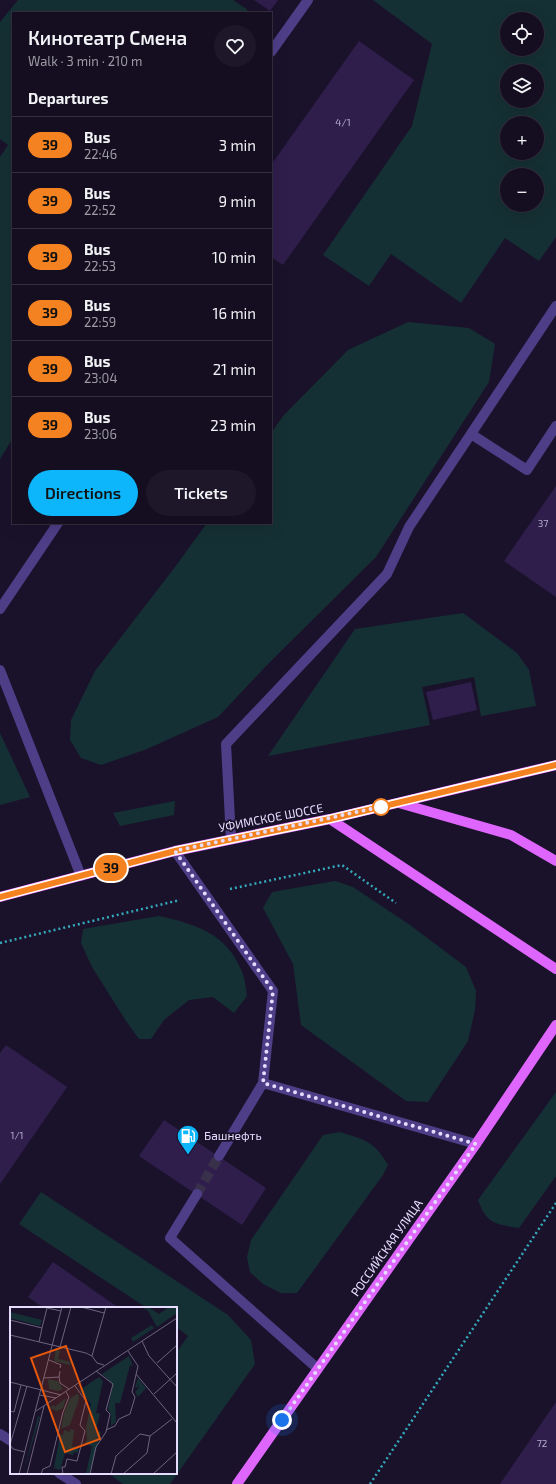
<!DOCTYPE html>
<html lang="en">
<head>
<meta charset="utf-8">
<style>
  body { margin:0; font-family:"Exo 2",sans-serif; background:#1d1729; color:#f1f3f6; height:100vh; display:flex; flex-direction:column; font-size:15px; white-space:nowrap }
  * { box-sizing:border-box; margin:0 }
  p { font-size:13px; color:#9d9ca5 }
  .icon { flex:none; width:22px; height:22px; fill:none; stroke:currentColor; stroke-width:2; stroke-linecap:round; stroke-linejoin:round }
  .map { position:relative; flex:1; overflow:hidden }
  .side { position:absolute; left:12px; top:12px; width:260px; height:512px; display:flex; flex-direction:column; background:#140e20; border-radius:0px; box-shadow:0 4px 16px #0002,0 0 0 1px #332e3e }
  .side>* { flex:none }
  .badge { padding:0 8px; border-radius:13px; font-size:14px; line-height:26px }
  .tools { position:absolute; left:500px; top:12px; display:grid; gap:8px }
  .tools a { display:grid; place-items:center; width:44px; height:44px; border-radius:50%; background:#140e20; box-shadow:0 4px 16px #0002,0 0 0 1px #332e3e; font-size:20px }
  .you { position:absolute; width:20px; height:20px; margin:-10px; border:3px solid #fff; border-radius:50%; background:#1a73e8; box-shadow:0 0 0 6px #1a73e833 }
  .map>.badge { position:absolute; translate:-50% -50%; box-shadow:0 0 0 2px #fff }
  h2 { padding:0 16px; font-size:15px; line-height:36px }
  .round { display:grid; place-items:center; flex:none; width:42px; height:42px; border-radius:21px; background:#1d1729 }
  .overview { display:flex; align-items:center; justify-content:space-between; height:68px; padding:0 16px }
  h1 { font-size:19px; font-weight:600; line-height:30px }
  .button { display:flex; gap:8px; margin-top:auto; padding:8px 16px }
  .button a { flex:1; height:46px; border-radius:24px; background:#0db6fa; color:#111; font-size:16px; font-weight:600; line-height:46px; text-align:center }
  .button a+a { background:#1d1729; color:#f1f3f6 }
  ul { padding:0; list-style:none }
  li { display:flex; align-items:center; gap:12px; height:56px; padding:0 16px; border-top:1px solid #332e3e }
  li div { flex:1 }
  li b { display:block; font-size:15px }
  li em { font-style:normal }
  li .badge { min-width:44px; font-weight:700; text-align:center }
  .map>svg:first-child { display:block }
  .green { fill:#153034; fill-rule:evenodd }
  .building { fill:#2f1e4b }
  .lines { fill:none; stroke-linecap:round; stroke-linejoin:round }
  .minor-tunnel { stroke:#39304b; stroke-width:10; stroke-dasharray:10 5; stroke-linecap:butt }
  .path { stroke:#34aabb; stroke-width:2.5; stroke-dasharray:2 3; stroke-linecap:butt }
  .minor { stroke:#4e3e88; stroke-width:10 }
  .major { stroke:#df66fc; stroke-width:10 }
  .line-casing { stroke:#fff; stroke-width:9 }
  .line { stroke:#f58220; stroke-width:6 }
  .walk { stroke:#e6dcfe; stroke-width:4; stroke-dasharray:0 7.2 }
  .stop-dot { fill:#fff; stroke:#f58220; stroke-width:2 }
  .labels { text-anchor:middle; stroke-width:3.5; stroke-linejoin:round; paint-order:stroke }
  .number-label { font-size:10px; fill:#b8acd1 }
  .street-label { font-size:12px; fill:#e6dcfe; stroke:#1a122b }
  .poi-label { font-size:12px; fill:#e6dcfe; stroke:#1a122b; text-anchor:start }
  .inset-road { fill:none; stroke:#6c637f; stroke-width:1 }
  .view { fill:#e8590c; fill-opacity:0.15; stroke:#e8590c; stroke-width:2 }
  .inset-edge { fill:none; stroke:#e6dcfe; stroke-width:2 }
</style>
</head>
<body>
<div class="map">
<svg width="556" height="1484" viewBox="0 0 556 1484">
  <rect width="100%" height="100%" fill="#1a122b"/>
  <path class="green" d="M18,0H233L248,10L243,13H13V438L0,459V157L8,145L0,139V22Z
    M373,0H556V237L539,261L505,238L461,303L391,254L369,286L323,255L412,126L432,44ZM507,19H537V49H507ZM507,71H537V101H507ZM507,123H537V153H507ZM507,175H537V205H507Z
    M408,322L469,328L495,344L489,382L376,557L268,664L218,717L147,749L101,765L81,758L70,740L71,720L95,671L175,567L207,523H271V433L283,416L348,350Z
    M463,613L517,653L529,670L536,706L481,716L474,677L422,687L430,725L268,756L355,629Z
    M0,733L30,797L0,805Z
    M175,801L174,815L120,826L113,813Z
    M335,881L353,887L410,925L466,967L476,991L475,1010L468,1041L428,1102L406,1101L301,1025L293,964L263,908L272,892Z
    M159,916C195,924 227,933 242,972C245,979 246,989 247,996L234,1013L213,997L189,1000L164,1020L151,1039H139L126,1021L92,967L81,943L83,929Z
    M556,1092V1176L519,1228C495,1224 487,1224 478,1200Z
    M340,1132C365,1140 374,1141 388,1165L383,1175L297,1293H281L263,1284L250,1272L247,1257L251,1240L323,1135Z
    M41,1192L228,1315L251,1340L255,1364L170,1484H123L108,1473H176V1353L188,1336L176,1327V1308H147L19,1224Z"/>
  <path class="building" d="M254,0H278L270,11Z
    M359,41L414,80L283,265L271,257V165Z
    M556,486V597L504,561Z
    M471,682L477,710L433,720L426,692Z
    M6,1045L67,1087L0,1184V1053Z
    M164,1120L266,1188L242,1225L139,1156Z
    M53,1262L119,1308H44L28,1297Z
    M556,1402V1484H500Z"/>
  <g class="lines">
    <path class="minor-tunnel" d="M197,1194L219,1156"/>
    <path class="path" d="M230,889L342,865L396,903
      M0,943L180,900
      M370,1484L556,1203"/>
    <path class="minor" d="M271,52L308,0
      M471,434L527,470L556,426
      M0,609L58,523
      M0,670L81,876
      M231,839L226,744L387,574L409,527L556,306
      M175,851L273,991L263,1083
      M219,1156L263,1083L476,1144
      M197,1194L170,1238L318,1369
      M0,1434L11,1441
      M59,1473L76,1484"/>
    <path class="major" d="M399,803L511,835L556,861
      M330,819L556,969
      M0,897L175,851L330,819L556,765
      M237,1484L476,1144L556,1025"/>
  </g>
  <g class="lines">
    <g class="line-casing">
      <path id="line" d="M0,897L175,851L330,819L556,765"/>
    </g>
    <use href="#line" class="line"/>
    <path class="walk" d="M282,1420L476,1144L263,1083L273,991L175,851L385,806L381,807"/>
  </g>
  <defs>
    <g id="fuel-pin" transform="scale(1.15)"><path d="M0 17L-7.5 6A9.5 9.5 0 1 1 7.5 6Z" fill="#0db6fa" stroke="#1a122b"/><path d="M-5.5-6h7V0h2V4h1.3V-2.5L3-4.5l.8-.8L6-3V5H2.5V1h-1V6h-7ZM-4.2-4.7v3.2H.2V-4.7Z" fill="#fff"/></g>
  </defs>
  <g fill-rule="evenodd">
    <use href="#fuel-pin" x="188" y="1136"/>
  </g>
  <circle class="stop-dot" cx="381" cy="807" r="8"/>
  <g class="labels">
    <g class="number-label">
      <text x="343" y="126">4/1</text>
      <text x="543" y="527">37</text>
      <text x="17" y="1139">1/1</text>
      <text x="542" y="1447">72</text>
    </g>
    <g class="street-label">
      <text transform="translate(271 818) rotate(-11)" y="4">УФИМСКОЕ ШОССЕ</text>
      <text transform="translate(387 1248) rotate(-55)" y="4">РОССИЙСКАЯ УЛИЦА</text>
    </g>
    <g class="poi-label">
      <text x="204" y="1140">Башнефть</text>
    </g>
  </g>
  <g transform="translate(10 1307)">
    <rect width="167" height="167" fill="#1a122b"/>
    <path d="M132,0H138L149,7L159,0H167V6L147,20L138,4ZM0,5L32,13L30,19L0,11ZM142,18L144,21L123,35L121,31ZM46,42L50,44L48,52L61,55L60,58L44,54ZM119,49L123,59L120,58L110,96H105L106,115L101,119V107L98,102L103,77L92,67ZM89,70L93,74L86,106L90,107L86,123L91,125L79,167H76L82,139L74,137L77,133L76,121L81,97L70,83ZM128,71L136,81L128,90L125,85L128,82L129,76L127,81L125,80ZM38,72L48,74L53,82L48,84L39,82ZM68,86L69,92L60,118L51,122L54,106L60,92ZM56,91L53,101L47,104L42,102L40,100L44,98L45,100ZM28,109L30,110L13,167ZM60,122L64,123L62,139L69,141L67,146L64,145L63,148L55,146L50,163L44,161L50,128H53L54,123L60,125Z" fill="#153034"/>
    <path class="inset-road" d="M71,0L94,6M0,13L32,21L29,35M32,21L37,1L51,4M0,28L76,46L82,49L87,56L94,58M132,34L139,49L167,80M50,40L61,0M82,49L96,0M39,53L51,58L50,61M147,56L167,38M126,67L167,116M49,70L50,76L59,82M34,71L49,70L50,64M0,75L51,88M144,87L167,66M30,88L46,91M0,104L4,105L11,78M26,104L167,11M96,123L105,119L109,112L120,107L125,90L122,85L128,59L118,44M0,138L17,79M0,141L1,139L3,142L15,145M9,167L52,0M17,167L34,99M31,167L33,162L40,159L53,105L59,90L56,85M53,167L52,160H55L57,152L67,154L75,124L70,118L76,94L65,79M80,167L86,140L96,125L100,107L96,103L103,77L86,64M101,167L106,149L130,127L140,129M113,167L137,146L140,129L162,112M143,167L167,145"/>
    <path class="view" d="M56,39L90,132L55,145L21,51Z"/>
    <rect width="167" height="167" class="inset-edge"/>
  </g>
</svg>
<div class="tools">
<a><svg class="icon" aria-label="locate" viewBox="0 0 24 24"><circle cx="12" cy="12" r="6"/><path d="M12 2v4M12 18v4M2 12h4M18 12h4"/></svg></a>
<a><svg class="icon" aria-label="layers" viewBox="0 0 24 24"><path d="M12 4l9 5-9 5-9-5zM3 14l9 5 9-5"/></svg></a>
<a>+</a>
<a>−</a>
</div>
<div class="you" style="left:282px;top:1420px"></div>
<b class="badge" style="left:111px;top:868px;background:#f58220;color:#111">39</b>
<section class="side">
<div class="overview"><div><h1>Кинотеатр Смена</h1><p>Walk · 3 min · 210 m</p></div><a class="round"><svg class="icon" aria-label="heart" viewBox="0 0 24 24"><path d="M12 20l-8-8c-3-5 5-10 8-4 3-6 11-1 8 4z"/></svg></a></div>
<h2>Departures</h2>
<ul>
<li><span class="badge" style="background:#f58220;color:#111">39</span><div><b>Bus</b><p>22:46</p></div><em>3 min</em></li>
<li><span class="badge" style="background:#f58220;color:#111">39</span><div><b>Bus</b><p>22:52</p></div><em>9 min</em></li>
<li><span class="badge" style="background:#f58220;color:#111">39</span><div><b>Bus</b><p>22:53</p></div><em>10 min</em></li>
<li><span class="badge" style="background:#f58220;color:#111">39</span><div><b>Bus</b><p>22:59</p></div><em>16 min</em></li>
<li><span class="badge" style="background:#f58220;color:#111">39</span><div><b>Bus</b><p>23:04</p></div><em>21 min</em></li>
<li><span class="badge" style="background:#f58220;color:#111">39</span><div><b>Bus</b><p>23:06</p></div><em>23 min</em></li>
</ul>
<div class="button"><a>Directions</a><a>Tickets</a></div>
</section>
</div>
</body>
</html>
